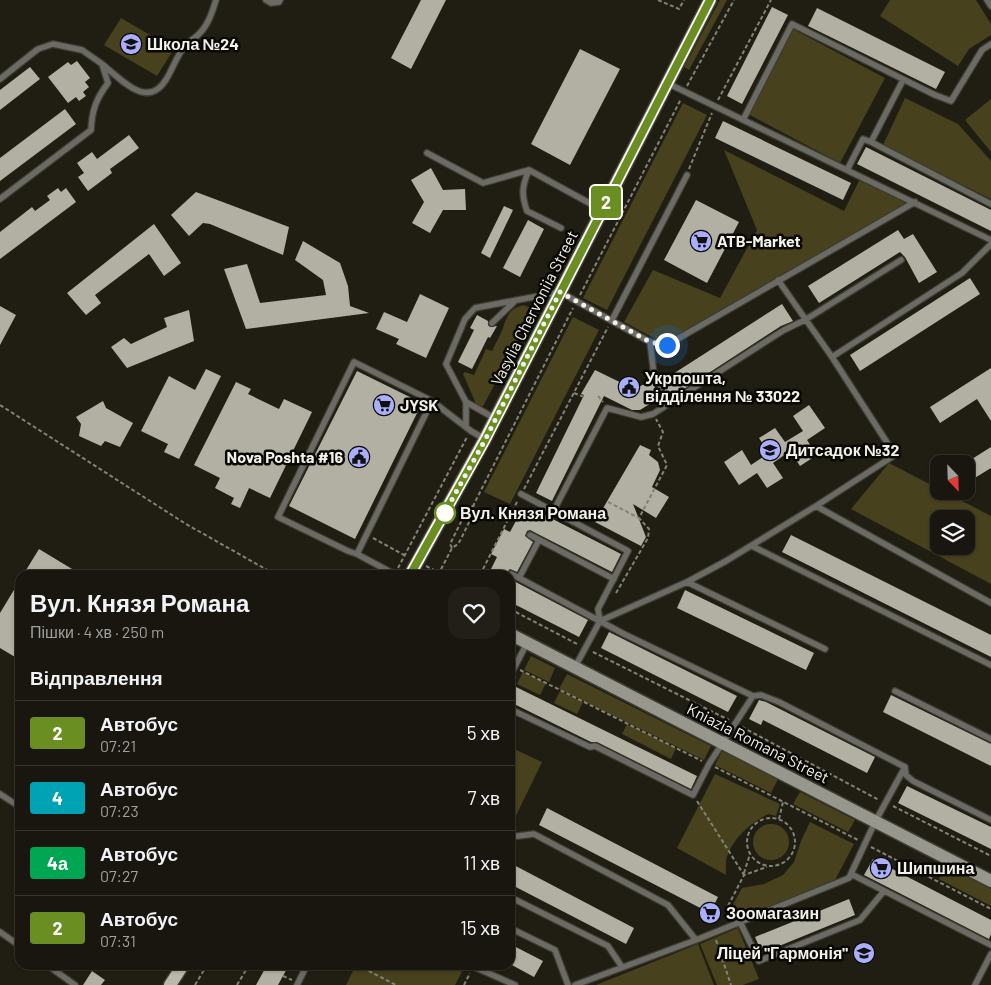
<!DOCTYPE html>
<html lang="uk">
<head>
<meta charset="utf-8">
<style>
  body { margin:0; font-family:Barlow,sans-serif; background:#211f17; color:#f1f3f6; height:100vh; display:flex; flex-direction:column; font-size:19px; white-space:nowrap }
  * { box-sizing:border-box; margin:0 }
  p { font-size:16px; color:#9f9f9e }
  .icon { flex:none; width:28px; height:28px; fill:none; stroke:currentColor; stroke-width:2; stroke-linecap:round; stroke-linejoin:round }
  .map { position:relative; flex:1; overflow:hidden }
  .panel { position:absolute; left:15px; top:570px; width:500px; height:400px; display:flex; flex-direction:column; background:#18160e; border-radius:15px; box-shadow:0 1px 4px #0004,0 0 0 1px #36352e }
  .panel>* { flex:none }
  .badge { padding:0 10px; border-radius:4px; font-size:18px; line-height:32px }
  .needle { width:32px; rotate:157deg }
  .tools { position:absolute; left:930px; top:455px; display:grid; gap:10px }
  .tools a { display:grid; place-items:center; width:45px; height:45px; border-radius:10px; background:#18160e; box-shadow:0 1px 4px #0004,0 0 0 1px #36352e; font-size:25px }
  .you { position:absolute; width:25px; height:25px; margin:-12px; border:4px solid #fff; border-radius:50%; background:#1a73e8; box-shadow:0 0 0 8px #1a73e833 }
  .map>.badge { position:absolute; translate:-50% -50%; box-shadow:0 0 0 2px #fff }
  h2 { padding:0 15px; font-size:19px; line-height:45px }
  .round { display:grid; place-items:center; flex:none; width:52px; height:52px; border-radius:15px; background:#211f17 }
  .summary { display:flex; align-items:center; justify-content:space-between; height:85px; padding:0 15px }
  h1 { font-size:24px; font-weight:600; line-height:38px }
  ul { padding:0; list-style:none }
  li { display:flex; align-items:center; gap:15px; height:65px; padding:0 15px; border-top:1px solid #36352e }
  li div { flex:1 }
  li b { display:block; font-size:19px }
  li em { font-style:normal }
  li .badge { min-width:55px; font-weight:700; text-align:center }
  .map>svg:first-child { display:block }
  .green { fill:#47411d; fill-rule:evenodd }
  .building { fill:#b2b0a2 }
  .lines { fill:none; stroke-linecap:round; stroke-linejoin:round }
  .lane-casing { stroke:#3d3c31; stroke-width:8 }
  .secondary-casing { stroke:#3d3c31; stroke-width:15 }
  .primary-casing { stroke:#3d3c31; stroke-width:15 }
  .path { stroke:#838278; stroke-width:2; stroke-dasharray:4 2.5; stroke-linecap:butt }
  .lane { stroke:#6b6a64; stroke-width:5.5 }
  .secondary { stroke:#98978d; stroke-width:12 }
  .primary { stroke:#bab9ac; stroke-width:12 }
  .line-casing { stroke:#fff; stroke-width:11 }
  .line { stroke:#6b8e23; stroke-width:8 }
  .walk { stroke:#f2f2ea; stroke-width:5; stroke-dasharray:0 9 }
  .stop-dot { fill:#fff; stroke:#6b8e23; stroke-width:2.5 }
  .labels { text-anchor:middle; stroke-width:5; stroke-linejoin:round; paint-order:stroke }
  .poi-label { font-size:16px; font-weight:bold; fill:#f2f2ea; stroke:#090805; text-anchor:start }
  .street-label { font-size:16px; fill:#f2f2ea; stroke:#090805 }
  .stop-label { font-size:16px; font-weight:bold; fill:#f2f2ea; stroke:#090805; text-anchor:start }
</style>
</head>
<body>
<div class="map">
<svg width="991" height="985" viewBox="0 0 991 985">
  <rect width="100%" height="100%" fill="#201e13"/>
  <path class="green" d="M720,0H727L689,70L684,67Z
    M890,0H976L991,24V35L969,49L958,66L880,16Z
    M121,18L174,49L157,76L104,45Z
    M793,29L885,78L840,163L748,114Z
    M905,98L958,124L991,161V199L883,145Z
    M991,99V152L965,120Z
    M683,103L707,115L607,310L583,298Z
    M724,150L844,211L860,179L907,203L665,344L624,322L653,270L720,298L757,230Z
    M523,305L535,309L482,408L477,406L463,374L465,372L474,375L486,349L492,351C495,344 500,336 503,328C507,316 509,309 523,305Z
    M573,317L599,330L510,504L484,492Z
    M889,463L939,489V491H943L991,516V584L851,509ZM939,519H966V546H939Z
    M531,656L555,668L549,682L524,670Z
    M523,672L546,683L540,695L517,684Z
    M567,674L711,746L704,760L559,689Z
    M560,691L583,702L577,714L554,703Z
    M627,724L676,748L671,759L622,734Z
    M510,747L542,762L510,828Z
    M722,751L778,779L771,793L715,765Z
    M715,774L780,804L776,816L768,814C751,823 735,836 728,854C725,860 726,869 726,875L677,848Z
    M800,792L855,820L848,832L793,804Z
    M810,822L854,844L835,880L743,918L731,908L742,888L764,884L783,875L794,862L801,841Z
    M753 842a18 18 0 1 1 36 0a18 18 0 1 1-36 0Z
    M945,866L991,889V906L939,879Z
    M738,928L759,979L743,985H717L700,944Z
    M698,944L714,985H596Z
    M356,965H459L464,968L455,985H346Z"/>
  <path class="building" d="M421,0H446L411,69L391,58Z
    M772,7L788,15L742,104L727,96Z
    M817,8L945,72L936,89L808,26Z
    M580,49L620,69L570,165L531,144Z
    M77,61L90,78L85,82L89,87L83,92L86,96L79,101L76,97L68,103L48,77L68,62L71,65Z
    M30,67L40,79L0,110V90Z
    M65,109L76,124L0,181V158Z
    M723,121L851,183L843,200L715,138Z
    M129,135L139,148L110,169L112,173L88,191L78,177L84,173L77,163L92,152L97,159Z
    M866,147L991,210V231L857,164Z
    M431,168L443,190L465,189L466,210H443L430,233L412,223L424,202L411,180Z
    M58,188L61,192L66,188L76,202L0,259V232L32,207L35,211L50,200L47,196Z
    M196,192L289,227L283,255L210,224L203,223L189,236L171,215Z
    M696,200L739,222L707,283L664,260Z
    M504,206L513,210L490,258L481,253Z
    M528,220L544,229L520,277L503,268Z
    M154,224L181,263L164,276L149,254L95,295L101,303L86,315L67,293Z
    M898,230L904,239L913,234L937,272L919,283L905,257L900,252L819,303L808,286Z
    M303,241L340,263L348,286L350,306L369,313L246,329L224,269L247,264L260,303L326,295L323,280L295,260Z
    M970,278L980,294L860,371L850,355Z
    M420,294L449,308L426,358L396,344L399,339L376,329L384,312L407,322Z
    M782,304L793,321L781,326L664,402L661,397L640,410H632L604,396L552,501L536,493L584,395L581,394L595,370L634,389L651,381L658,392H663L666,388L662,381Z
    M0,306L16,315L0,345Z
    M189,310L194,341L127,368L111,347L124,338L131,344L167,327L164,318Z
    M477,315L488,321V325L490,327L497,326L490,338L488,337L472,369L458,362L474,330L470,328Z
    M991,368V421L977,399L940,423L930,407Z
    M206,369L221,376L179,459L164,452L168,444L141,431L169,376L195,390Z
    M357,371L422,403L355,539L289,506Z
    M236,382L251,389L248,394L279,409L284,399L312,412L270,498L249,488L240,508L231,504L234,498L215,488L220,478L194,465Z
    M103,401L106,408L133,423L120,447L105,441L101,446L79,436L81,424L76,417Z
    M809,405L825,428L807,440L817,455L800,466L790,451L773,463L783,478L767,488L757,473L739,485L724,462L742,450L751,465L769,453L759,438L775,428L785,442L803,431L793,416Z
    M640,445L651,450L649,455L658,462L660,470L652,487L669,497L656,518L633,504L646,537L641,546L595,522Z
    M991,447V468L973,479L966,468V464H964Z
    M535,510L621,554L612,572L530,530L527,531L525,536L533,542L517,572L510,569L507,572L506,575H488L497,557L491,554L504,529L510,532L519,515L529,521Z
    M791,535L991,635V657L782,552Z
    M39,549L82,575H23Z
    M510,579L588,620L579,637L510,602Z
    M20,580V660L0,648V613Z
    M685,590L814,653L806,670L677,608Z
    M609,632L737,696L728,712L601,648Z
    M516,687L697,776L691,789L597,742H591L510,702Z
    M891,695L991,744V766L883,712Z
    M759,700L766,702L875,757L867,773L763,720L761,725L749,719Z
    M907,786L991,827V849L898,803Z
    M547,808L718,897L710,913L539,825Z
    M873,859L991,920V934L989,939L864,875Z
    M510,863L634,928L626,944L510,884Z
    M849,899L855,915L762,953L755,937Z
    M510,944L543,961L534,977L510,964Z
    M267,965H289L278,985H256Z
    M92,971L105,980L101,985H83Z"/>
  <g class="lines">
    <g class="lane-casing">
      <path id="lane" d="M266,0L271,3L279,2L280,0
        M987,0L991,6
        M102,64C122,80 148,111 167,78C173,68 177,56 184,47C188,42 194,39 199,34C208,25 212,13 216,0
        M0,79L38,49L53,44L82,50L102,64L108,83C96,99 92,110 91,130L0,199
        M903,80L871,142L991,204
        M667,83L991,240
        M743,120L792,24L935,95L951,101L982,50L991,44
        M427,153L483,183L529,170
        M847,170L863,139L871,142
        M561,228L527,211C521,194 522,186 529,170L602,210
        M778,280L832,357L895,455L816,506
        M612,320L687,175
        M492,323L514,302
        M650,342L654,375L661,388
        M832,357L962,273L991,244
        M466,402L496,419
        M466,427V402L446,364L465,319L475,308L560,292L650,342L667,345L915,202
        M521,494L628,551L598,609L600,621
        M554,510L607,408L641,417L653,414L784,330L805,320L901,260
        M530,535L614,579
        M752,546L991,665
        M357,554L432,401L471,431L485,439
        M511,574L519,578
        M396,575L357,554L348,551L278,517L354,362L432,401
        M687,582L825,649
        M575,667L600,621L687,582L726,561L816,506L991,603
        M510,676L527,643
        M895,691L991,739
        M510,709L590,747L595,746L693,795L709,764L753,696L624,634L519,578L539,540
        M905,767L906,775L913,781L991,820
        M0,794L20,807
        M510,837L534,834L668,905L696,940
        M851,874L991,945
        M510,897L608,946L622,967
        M740,922L759,961L860,920L884,891
        M510,928L555,950L568,985
        M0,932L20,946
        M47,965L75,985
        M470,965L515,985
        M297,985L307,965
        M575,985L696,940L849,878L875,822L905,767L779,702L761,695L753,696
        M975,985L991,954"/>
    </g>
    <g class="secondary-casing">
      <path id="secondary" d="M510,634L991,881"/>
    </g>
    <g class="primary-casing">
      <path id="primary" d="M410,575L485,439L710,0
        M170,985L183,965"/>
    </g>
    <path class="path" d="M658,0L679,9L684,0
      M687,86L734,0
      M718,100L771,0
      M689,169L712,113
      M580,295L681,99
      M574,393L584,397
      M598,396L603,402
      M0,405L186,524L276,575
      M524,489L608,327
      M608,502L639,518
      M373,538L404,555
      M452,548L450,544L464,516L474,504
      M426,566L444,575
      M398,568L467,437
      M438,575L452,548L458,544L461,539L471,518L474,504L573,308
      M480,575L518,500
      M616,593L648,538L649,529L639,518L667,465L658,446L663,432L656,419
      M510,609L579,645
      M593,652L729,720
      M520,670L702,761
      M742,727L879,800
      M715,767L858,840
      M697,801L744,875
      M893,806L991,856
      M747 842a24 24 0 1 1 48 0a24 24 0 1 1-48 0Z
      M779,819L783,802
      M871,847L991,909
      M744,873L750,854
      M736,916L728,906L744,875L767,867
      M716,940L731,985
      M357,965L396,985
      M283,976L292,980
      M195,985L207,965
      M237,985L249,965
      M464,985L470,973"/>
    <use href="#lane" class="lane"/>
    <use href="#secondary" class="secondary"/>
    <use href="#primary" class="primary"/>
  </g>
  <g class="lines">
    <g class="line-casing">
      <path id="line" d="M410,575L485,440L710,0"/>
    </g>
    <use href="#line" class="line"/>
    <path class="walk" d="M445,513L444,514L485,440L560,292L650,342L667,345"/>
  </g>
  <defs>
    <g id="school-disc" transform="scale(1.125)"><circle r="9.5" fill="#abaffb" stroke="#090805"/><path d="M0-5L7-2L0 1L-7-2ZM-4 1L0 2.5L4 1V4Q0 6-4 4Z" fill="#111"/></g>
    <g id="supermarket-disc" transform="scale(1.125)"><circle r="9.5" fill="#abaffb" stroke="#090805"/><path d="M-6-5.5h2.5l.6 2H6L4.5 2H-2.5L-4.4-4H-6ZM-1.5 3.2a1.3 1.3 0 1 0 .1 0ZM3 3.2a1.3 1.3 0 1 0 .1 0Z" fill="#111"/></g>
    <g id="civic-disc" transform="scale(1.125)"><circle r="9.5" fill="#abaffb" stroke="#090805"/><path d="M-.6-6.5H3V-4.5H.6V-3L4-1V1h2V6H-6V1h2V-1L-.6-3ZM-1.2 2.5V6h2.4V2.5Z" fill="#111"/></g>
  </defs>
  <g fill-rule="evenodd">
    <use href="#school-disc" x="131" y="44"/>
    <use href="#supermarket-disc" x="701" y="241"/>
    <use href="#civic-disc" x="629" y="387"/>
    <use href="#supermarket-disc" x="384" y="405"/>
    <use href="#school-disc" x="770" y="450"/>
    <use href="#civic-disc" x="359" y="457"/>
    <use href="#supermarket-disc" x="881" y="868"/>
    <use href="#supermarket-disc" x="710" y="913"/>
    <use href="#school-disc" x="864" y="953"/>
  </g>
  <circle class="stop-dot" cx="445" cy="513" r="10"/>
  <g class="labels">
    <g class="poi-label">
      <text x="147" y="50">Школа №24</text>
      <text x="717" y="247">ATB-Market</text>
      <text x="645" y="384">Укрпошта,<tspan x="645" dy="18">відділення № 33022</tspan></text>
      <text x="400" y="411">JYSK</text>
      <text x="786" y="456">Дитсадок №32</text>
      <text x="343" y="463" text-anchor="end">Nova Poshta #16</text>
      <text x="897" y="874">Шипшина</text>
      <text x="726" y="919">Зоомагазин</text>
      <text x="848" y="959" text-anchor="end">Ліцей "Гармонія"</text>
    </g>
    <g class="street-label">
      <text transform="translate(534 308) rotate(-63)" y="6">Vasylia Chervoniia Street</text>
      <text transform="translate(758 743) rotate(27)" y="6">Kniazia Romana Street</text>
    </g>
    <g class="stop-label">
      <text x="460" y="519">Вул. Князя Романа</text>
    </g>
  </g>
</svg>
<div class="tools">
<a><svg class="needle" viewBox="-14 -14 28 28"><path d="M0-13l5 13h-10z" fill="#e53935"/><path d="M0 13l5-13h-10z" fill="#9f9f9e"/></svg></a>
<a><svg class="icon" aria-label="layers" viewBox="0 0 24 24"><path d="M12 4l9 5-9 5-9-5zM3 14l9 5 9-5"/></svg></a>
</div>
<div class="you" style="left:667px;top:345px"></div>
<b class="badge" style="left:606px;top:202px;background:#6b8e23;color:#fff">2</b>
<section class="panel">
<div class="summary"><div><h1>Вул. Князя Романа</h1><p>Пішки · 4 хв · 250 m</p></div><a class="round"><svg class="icon" aria-label="heart" viewBox="0 0 24 24"><path d="M12 20l-8-8c-3-5 5-10 8-4 3-6 11-1 8 4z"/></svg></a></div>
<h2>Відправлення</h2>
<ul>
<li><span class="badge" style="background:#6b8e23;color:#fff">2</span><div><b>Автобус</b><p>07:21</p></div><em>5 хв</em></li>
<li><span class="badge" style="background:#00a3b4;color:#fff">4</span><div><b>Автобус</b><p>07:23</p></div><em>7 хв</em></li>
<li><span class="badge" style="background:#00a651;color:#fff">4а</span><div><b>Автобус</b><p>07:27</p></div><em>11 хв</em></li>
<li><span class="badge" style="background:#6b8e23;color:#fff">2</span><div><b>Автобус</b><p>07:31</p></div><em>15 хв</em></li>
</ul>
</section>
</div>
</body>
</html>
